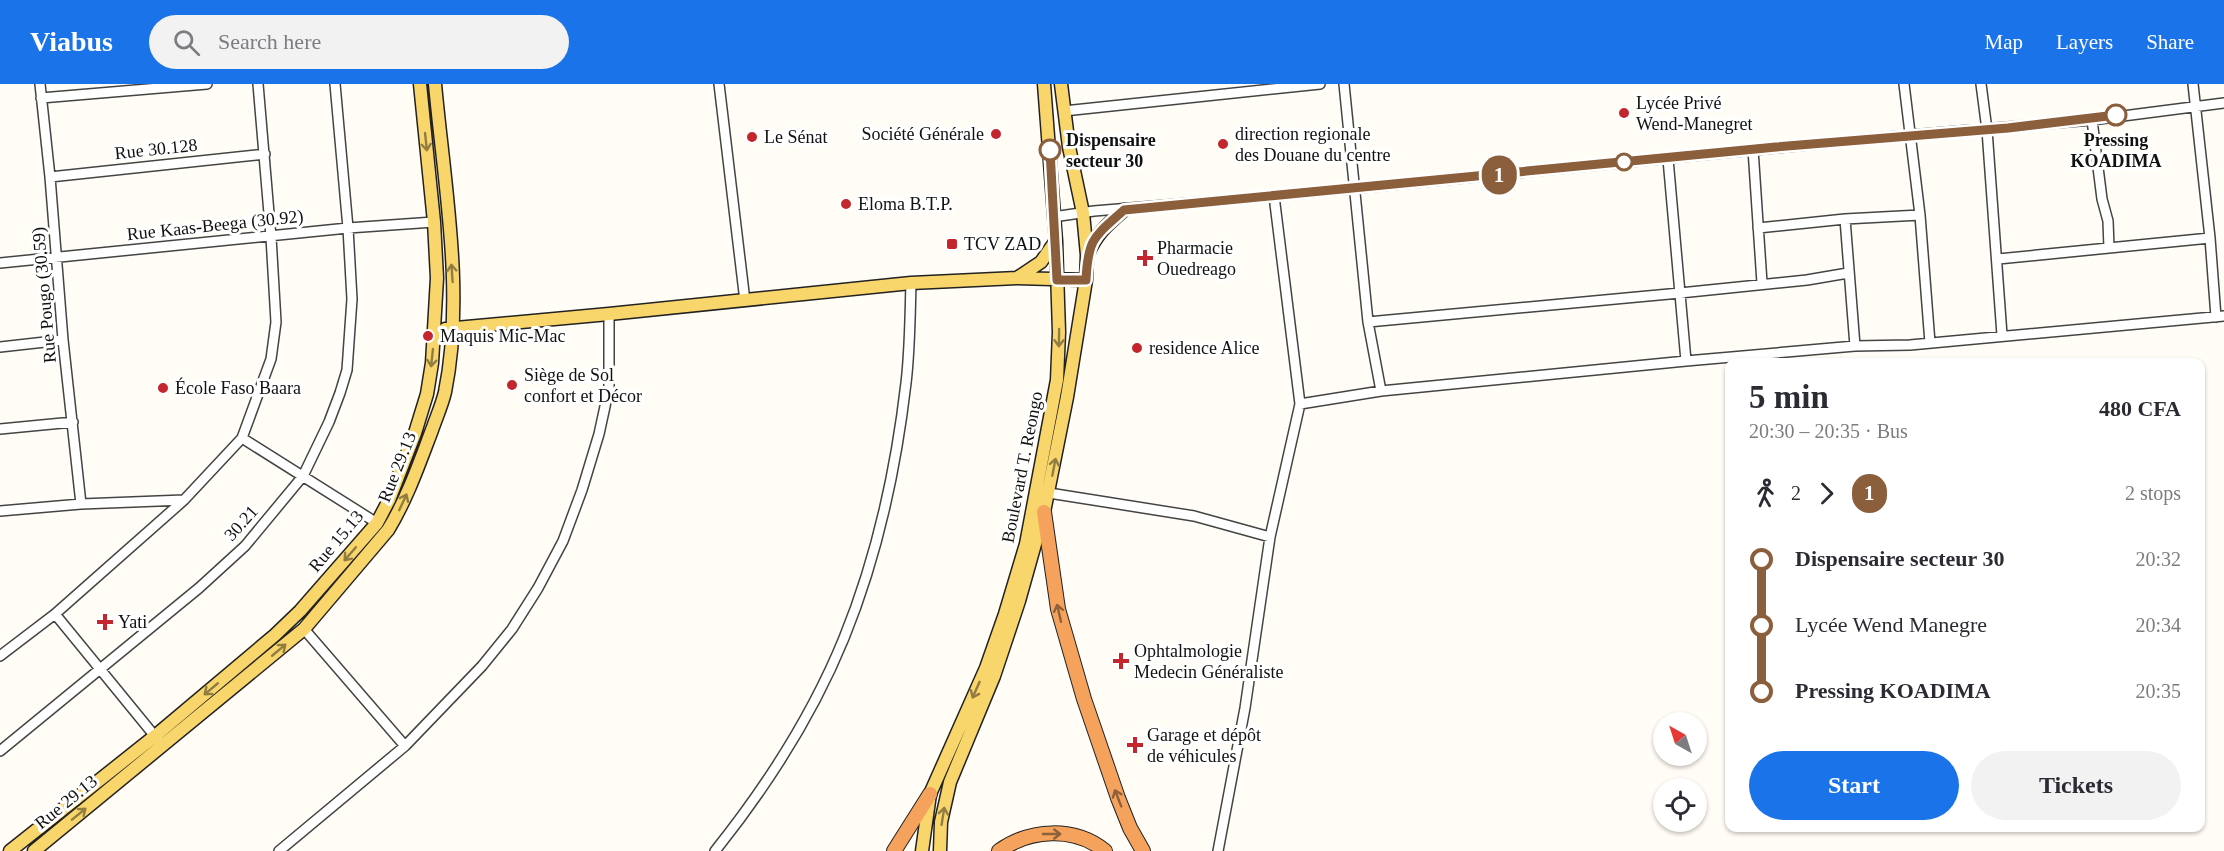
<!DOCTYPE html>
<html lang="en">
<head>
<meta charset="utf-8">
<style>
  body { margin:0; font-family:"Times New Roman",serif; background:#f2f2f3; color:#2b2b33; height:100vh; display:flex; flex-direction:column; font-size:22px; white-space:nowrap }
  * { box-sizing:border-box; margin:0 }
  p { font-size:20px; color:#7c7c81 }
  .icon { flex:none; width:33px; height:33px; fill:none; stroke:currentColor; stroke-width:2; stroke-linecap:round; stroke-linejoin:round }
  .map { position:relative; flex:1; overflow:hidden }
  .drawer { position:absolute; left:1725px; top:274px; width:480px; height:474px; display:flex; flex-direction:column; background:#fff; border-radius:12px; box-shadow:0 2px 4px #0004 }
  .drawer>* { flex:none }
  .badge { padding:0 12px; border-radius:20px; font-size:21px; line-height:39px }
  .needle { width:39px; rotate:321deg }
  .fabs { position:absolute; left:1653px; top:628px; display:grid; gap:12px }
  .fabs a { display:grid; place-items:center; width:54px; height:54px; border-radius:50%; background:#fff; box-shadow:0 2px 4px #0004; font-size:30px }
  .map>.badge { position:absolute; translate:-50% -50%; box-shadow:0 0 0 3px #fff }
  .legs { display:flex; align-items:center; gap:9px; height:66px; padding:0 24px; font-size:20px }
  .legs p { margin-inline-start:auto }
  .head { display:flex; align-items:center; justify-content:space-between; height:102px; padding:0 24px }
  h1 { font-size:33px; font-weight:600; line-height:45px }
  .button { display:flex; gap:12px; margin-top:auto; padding:12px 24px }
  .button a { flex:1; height:69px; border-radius:36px; background:#1a73e8; color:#fff; font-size:24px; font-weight:600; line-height:69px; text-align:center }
  .button a+a { background:#f2f2f3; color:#2b2b33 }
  ul { padding:0 24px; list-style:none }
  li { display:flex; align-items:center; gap:21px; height:66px; font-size:22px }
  li i { display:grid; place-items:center; width:9px; height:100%; margin:0 8px; background:currentColor }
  li i::after { content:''; width:15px; height:15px; margin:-8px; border:4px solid; border-radius:50%; background:#fff }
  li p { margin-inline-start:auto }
  li:first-child i { background:linear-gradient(#0000 50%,currentColor 0) }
  li:last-child i { background:linear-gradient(currentColor 50%,#0000 0) }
  header { display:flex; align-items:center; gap:36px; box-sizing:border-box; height:84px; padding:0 30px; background:#1a73e8; color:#fff }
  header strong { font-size:28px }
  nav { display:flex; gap:33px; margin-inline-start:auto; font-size:21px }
  .search { width:420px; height:54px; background:#f2f2f3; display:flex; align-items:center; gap:15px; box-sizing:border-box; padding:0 21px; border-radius:33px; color:#7c7c81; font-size:22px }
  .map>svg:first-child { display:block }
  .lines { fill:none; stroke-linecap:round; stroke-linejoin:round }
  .minor-casing { stroke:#444; stroke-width:12 }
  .major-casing { stroke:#222; stroke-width:15 }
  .highway-casing { stroke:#222; stroke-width:16 }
  .minor { stroke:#fff; stroke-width:9 }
  .major { stroke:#f9d66b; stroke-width:12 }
  .highway { stroke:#f5a25d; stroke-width:14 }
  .oneway { stroke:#917d42 }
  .oneway2 { stroke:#8e613b }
  .line-1-casing { stroke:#fff; stroke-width:14 }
  .line-1 { stroke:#8b5e3c; stroke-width:9 }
  .poi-dot { fill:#c4262e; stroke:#fff; stroke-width:2 }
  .stop-1-dot { fill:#fff; stroke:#8b5e3c; stroke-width:3 }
  .labels { text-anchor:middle; stroke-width:6; stroke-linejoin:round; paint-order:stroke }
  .poi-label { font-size:18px; fill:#111; stroke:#fff; text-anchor:start }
  .stop-label { font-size:18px; font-weight:bold; fill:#111; stroke:#fff; text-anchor:start }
  .street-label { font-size:18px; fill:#111; stroke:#fff }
</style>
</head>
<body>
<header>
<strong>Viabus</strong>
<div class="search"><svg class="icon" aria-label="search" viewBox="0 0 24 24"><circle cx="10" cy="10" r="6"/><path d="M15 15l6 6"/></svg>Search here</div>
<nav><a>Map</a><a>Layers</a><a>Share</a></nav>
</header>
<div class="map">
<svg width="2224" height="767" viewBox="0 0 2224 767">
  <rect width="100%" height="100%" fill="#fffdf5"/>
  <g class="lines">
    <g class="minor-casing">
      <path id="minor" d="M40,0L50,93L63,256L81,420
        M719,0L745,217
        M1344,0L1368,238L1381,307
        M1904,0L1920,131L1930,259
        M1981,0L1987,46L2002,251
        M2193,0L2210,154L2216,233
        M41,14L207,0
        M1064,27L1320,0
        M2092,36L2102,115L2108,137L2109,164
        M1753,65L1762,199
        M1668,75L1686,277
        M50,93L265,70
        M1053,133L1094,127L1274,112L1911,51L2092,36L2224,19
        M1845,135L1855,262
        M1758,144L1845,135L1920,131
        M1998,175L2210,154
        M0,179L348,144L434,138
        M1368,238L1680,209L1807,196L1848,189
        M0,263L63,256
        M1300,320L1381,307L1686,277L1855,262L1910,261L2224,232
        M0,345L73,338
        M242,354L377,439
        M1049,409L1194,432L1270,453
        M0,427L81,420L184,416
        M55,530L158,656
        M304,545L405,662
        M0,572L55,530L184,416L242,354L271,275L276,238L271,153L258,0
        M0,667L199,504L245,462L303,392L329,338L340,309L347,286L352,215L348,144L335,0
        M279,767L405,662L482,582L512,545L538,504L563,457L582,406L599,350L609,304V230
        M715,767C767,702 813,630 844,554C877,473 896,385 906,299C910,266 910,232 911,199
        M1218,767L1245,624L1270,453L1300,320L1274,112"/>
    </g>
    <g class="major-casing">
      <path id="major" d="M1088,170C1096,150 1108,140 1124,126
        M1017,194L1041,178L1055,158
        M445,245L609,230L911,199L1017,194L1086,196
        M10,767L155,652L275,551L300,527L377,439L389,416L415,349L427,310L432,279L437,194L434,138L420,0
        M34,767L304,545L388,446C407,415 419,380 432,346C436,334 442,321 445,308C465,210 444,99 435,0
        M922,767L930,710L986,584L1005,530L1026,460L1057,296L1059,248L1056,157L1044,0
        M940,767L941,738L950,698L994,592L1019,517L1044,428L1067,313L1086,196L1087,171L1083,129L1069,63L1061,0"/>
    </g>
    <g class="highway-casing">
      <path id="highway" d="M1044,428L1058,525L1084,615L1118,714L1130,744L1143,767
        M894,767L930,710
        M999,767C1030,745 1074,742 1105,767"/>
    </g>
    <use href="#minor" class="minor"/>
    <use href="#major" class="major"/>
    <use href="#highway" class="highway"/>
  </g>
  <defs><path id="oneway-shaft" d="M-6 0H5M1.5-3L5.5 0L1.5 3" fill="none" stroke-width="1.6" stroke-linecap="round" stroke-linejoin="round" transform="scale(1.5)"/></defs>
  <g class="oneway">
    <use href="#oneway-shaft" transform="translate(426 58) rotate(84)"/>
    <use href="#oneway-shaft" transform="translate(452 189) rotate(-94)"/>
    <use href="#oneway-shaft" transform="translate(1059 254) rotate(91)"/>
    <use href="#oneway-shaft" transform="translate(432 274) rotate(96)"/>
    <use href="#oneway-shaft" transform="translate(1054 383) rotate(-79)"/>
    <use href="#oneway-shaft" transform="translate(403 418) rotate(-65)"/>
    <use href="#oneway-shaft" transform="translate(350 470) rotate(131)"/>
    <use href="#oneway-shaft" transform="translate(279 566) rotate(-40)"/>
    <use href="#oneway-shaft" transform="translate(211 605) rotate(140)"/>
    <use href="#oneway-shaft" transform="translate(976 606) rotate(114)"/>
    <use href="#oneway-shaft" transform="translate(79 730) rotate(-39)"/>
    <use href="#oneway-shaft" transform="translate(943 732) rotate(-81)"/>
  </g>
  <g class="oneway2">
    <use href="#oneway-shaft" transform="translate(1059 529) rotate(-103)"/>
    <use href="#oneway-shaft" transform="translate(1118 714) rotate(-111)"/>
    <use href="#oneway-shaft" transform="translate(1052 750)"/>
  </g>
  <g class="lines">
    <g class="line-1-casing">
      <path id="line-1" d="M1050,66L1057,196H1086C1088,154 1094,153 1124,126L1776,63L2008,44L2116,31"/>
    </g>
    <use href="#line-1" class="line-1"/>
  </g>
  <g class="poi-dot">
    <circle cx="1624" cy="29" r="6"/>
    <circle cx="996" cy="50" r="6"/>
    <circle cx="752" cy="53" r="6"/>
    <circle cx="1223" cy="60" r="6"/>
    <circle cx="846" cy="120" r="6"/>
    <rect x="946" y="154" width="12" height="12" rx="3"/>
    <path d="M1142 165h6v6h6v6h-6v6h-6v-6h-6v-6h6z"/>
    <circle cx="428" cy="252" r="6"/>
    <circle cx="1137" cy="264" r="6"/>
    <circle cx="512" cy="301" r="6"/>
    <circle cx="163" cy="304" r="6"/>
    <path d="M102 529h6v6h6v6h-6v6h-6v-6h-6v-6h6z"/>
    <path d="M1118 568h6v6h6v6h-6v6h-6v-6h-6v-6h6z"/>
    <path d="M1132 652h6v6h6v6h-6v6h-6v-6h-6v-6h6z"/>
  </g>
  <g class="stop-1-dot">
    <circle cx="2116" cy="31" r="10"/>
    <circle cx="1050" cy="66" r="10"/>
    <circle cx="1624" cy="78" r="8"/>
  </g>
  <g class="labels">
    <g class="poi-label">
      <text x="1636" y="25">Lycée Privé<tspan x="1636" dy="21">Wend-Manegret</tspan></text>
      <text x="984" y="56" text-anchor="end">Société Générale</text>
      <text x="1235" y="56">direction regionale<tspan x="1235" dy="21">des Douane du centre</tspan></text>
      <text x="764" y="59">Le Sénat</text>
      <text x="858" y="126">Eloma B.T.P.</text>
      <text x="964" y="166">TCV ZAD</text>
      <text x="1157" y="170">Pharmacie<tspan x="1157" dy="21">Ouedreago</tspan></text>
      <text x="440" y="258">Maquis Mic-Mac</text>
      <text x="1149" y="270">residence Alice</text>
      <text x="524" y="297">Siège de Sol<tspan x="524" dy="21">confort et Décor</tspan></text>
      <text x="175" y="310">École Faso Baara</text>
      <text x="118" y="544">Yati</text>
      <text x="1134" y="573">Ophtalmologie<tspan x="1134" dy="21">Medecin Généraliste</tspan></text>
      <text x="1147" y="657">Garage et dépôt<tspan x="1147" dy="21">de véhicules</tspan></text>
    </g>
    <g class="stop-label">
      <text x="1066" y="62">Dispensaire<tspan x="1066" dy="21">secteur 30</tspan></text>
      <text x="2116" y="62" text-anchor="middle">Pressing<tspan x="2116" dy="21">KOADIMA</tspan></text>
    </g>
    <g class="street-label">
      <text transform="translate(156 65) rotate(-6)" y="6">Rue 30.128</text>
      <text transform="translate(215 141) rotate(-6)" y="6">Rue Kaas-Beega (30.92)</text>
      <text transform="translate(44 211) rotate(-95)" y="6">Rue Pougo (30.59)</text>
      <text transform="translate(397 383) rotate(-68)" y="6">Rue 29.13</text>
      <text transform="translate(1022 383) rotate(-79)" y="6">Boulevard T. Reongo</text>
      <text transform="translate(241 439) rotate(-48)" y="6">30.21</text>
      <text transform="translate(336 457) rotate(-50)" y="6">Rue 15.13</text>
      <text transform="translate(66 718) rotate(-39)" y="6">Rue 29.13</text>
    </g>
  </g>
</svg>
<div class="fabs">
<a><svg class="needle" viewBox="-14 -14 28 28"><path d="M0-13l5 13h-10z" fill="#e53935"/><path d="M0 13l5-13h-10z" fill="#7c7c81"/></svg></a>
<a><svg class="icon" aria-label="locate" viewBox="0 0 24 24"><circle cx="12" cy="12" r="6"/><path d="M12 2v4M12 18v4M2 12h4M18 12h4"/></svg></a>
</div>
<b class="badge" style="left:1499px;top:91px;background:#8b5e3c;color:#fff">1</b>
<section class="drawer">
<div class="head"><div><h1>5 min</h1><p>20:30 – 20:35 · Bus</p></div><b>480 CFA</b></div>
<div class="legs"><svg class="icon" aria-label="walk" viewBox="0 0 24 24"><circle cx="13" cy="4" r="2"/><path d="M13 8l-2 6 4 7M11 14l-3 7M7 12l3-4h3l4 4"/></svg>2<svg class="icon" aria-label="forward" viewBox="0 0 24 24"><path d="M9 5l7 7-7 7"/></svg><b class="badge" style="background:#8b5e3c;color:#fff">1</b><p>2 stops</p></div>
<ul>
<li><i style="color:#8b5e3c"></i><b>Dispensaire secteur 30</b><p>20:32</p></li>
<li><i style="color:#8b5e3c"></i><span>Lycée Wend Manegre</span><p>20:34</p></li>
<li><i style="color:#8b5e3c"></i><b>Pressing KOADIMA</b><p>20:35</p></li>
</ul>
<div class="button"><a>Start</a><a>Tickets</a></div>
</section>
</div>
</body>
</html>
